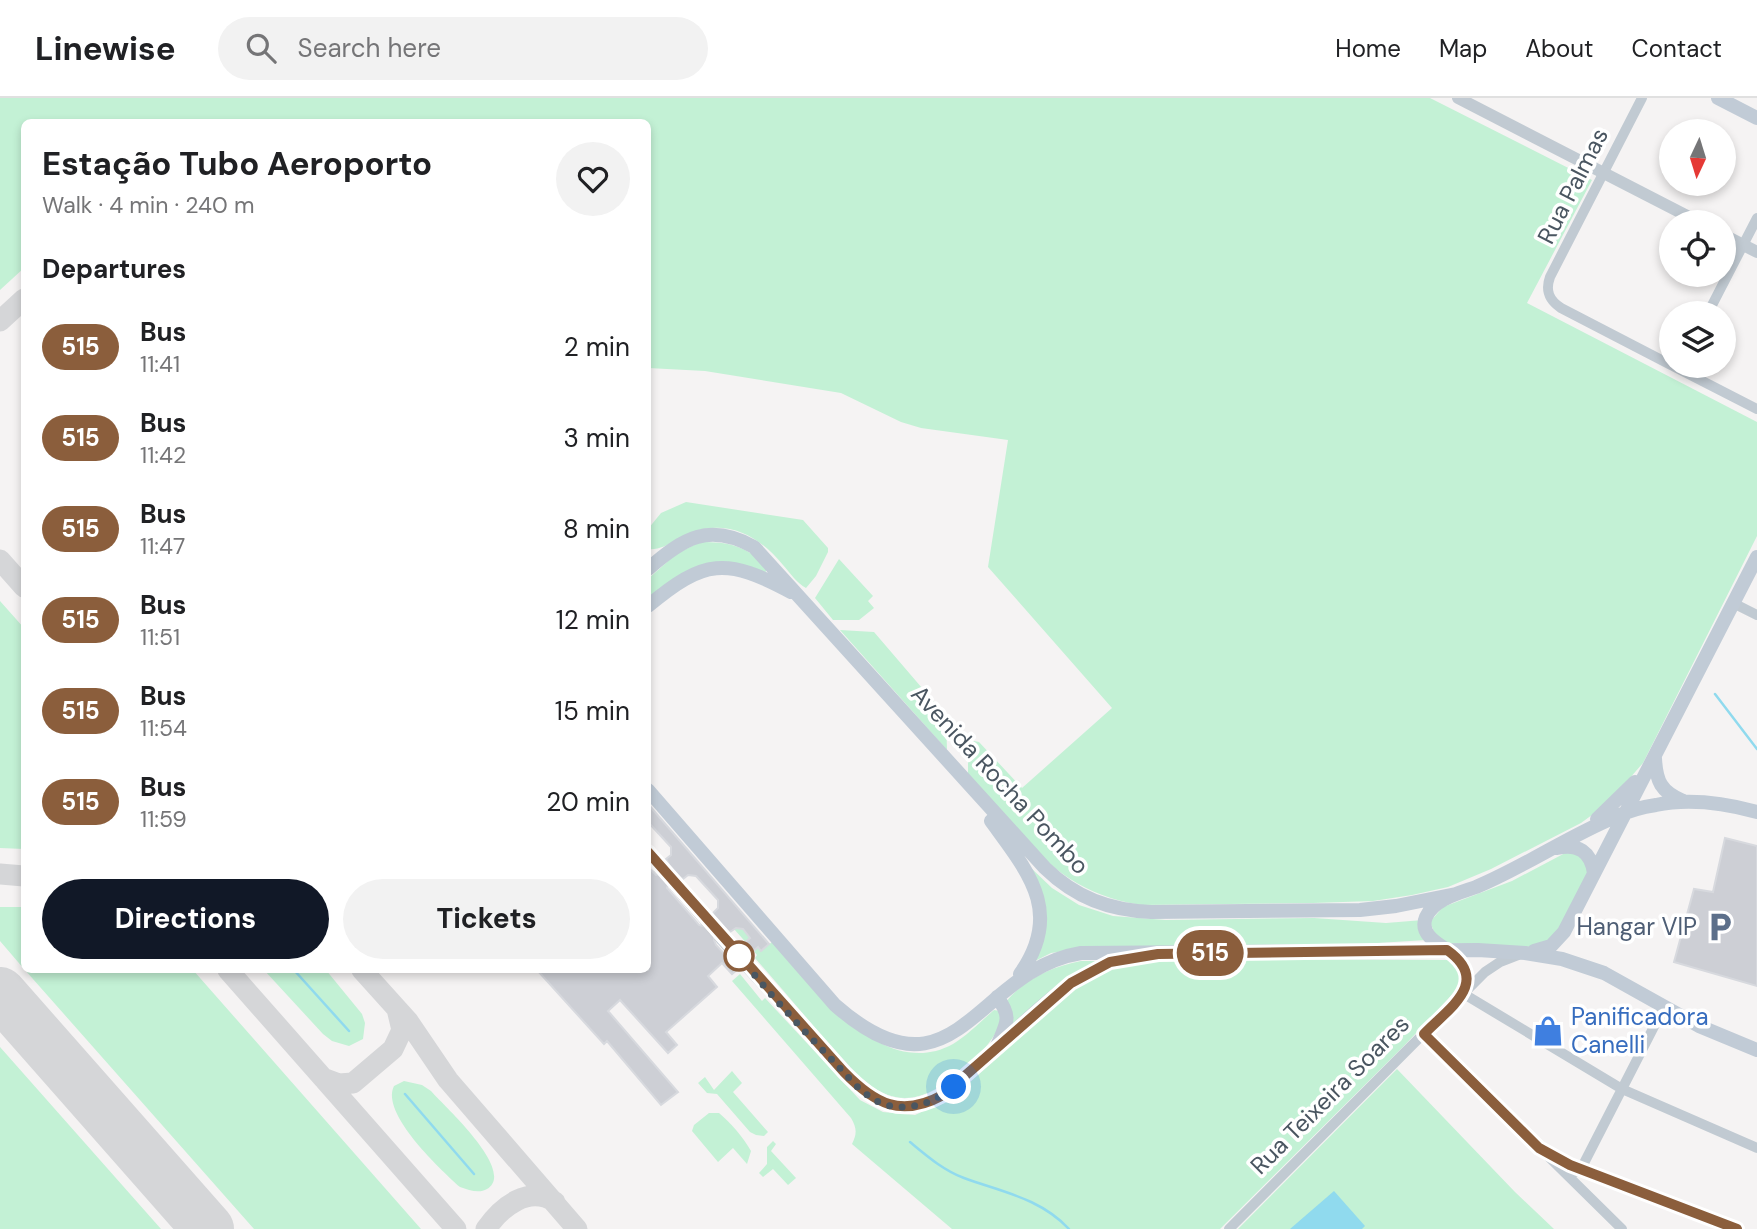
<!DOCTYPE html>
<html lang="en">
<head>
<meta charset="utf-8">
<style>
  body { margin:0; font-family:"DM Sans",sans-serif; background:#f2f2f2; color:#202124; height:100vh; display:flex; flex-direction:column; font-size:26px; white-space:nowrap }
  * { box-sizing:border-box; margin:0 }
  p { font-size:23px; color:#757577 }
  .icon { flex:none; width:38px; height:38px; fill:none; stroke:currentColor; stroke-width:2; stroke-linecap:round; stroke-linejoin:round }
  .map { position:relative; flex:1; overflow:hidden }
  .sheet { position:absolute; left:21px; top:21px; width:630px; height:854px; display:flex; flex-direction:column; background:#fff; border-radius:10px; box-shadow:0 4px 10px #0003 }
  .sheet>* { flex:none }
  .badge { padding:0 14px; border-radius:23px; font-size:24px; line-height:46px }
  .needle { width:46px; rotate:184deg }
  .buttons { position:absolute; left:1659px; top:21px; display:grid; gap:14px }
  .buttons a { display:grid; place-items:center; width:77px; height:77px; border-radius:50%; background:#fff; box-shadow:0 4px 10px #0003; font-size:35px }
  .you { position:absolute; width:35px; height:35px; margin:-18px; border:5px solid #fff; border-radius:50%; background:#1a73e8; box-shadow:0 0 0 10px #1a73e833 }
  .map>.badge { position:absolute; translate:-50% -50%; box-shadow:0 0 0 4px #fff }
  h2 { padding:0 21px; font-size:26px; line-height:63px }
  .round { display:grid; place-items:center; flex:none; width:74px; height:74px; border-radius:37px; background:#f2f2f2 }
  .overview { display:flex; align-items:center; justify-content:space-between; height:119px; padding:0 21px }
  h1 { font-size:33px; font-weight:700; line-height:52px }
  .cta { display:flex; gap:14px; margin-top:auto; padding:14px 21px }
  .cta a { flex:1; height:80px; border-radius:42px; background:#111827; color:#fff; font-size:28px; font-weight:700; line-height:80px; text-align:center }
  .cta a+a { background:#f2f2f2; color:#202124 }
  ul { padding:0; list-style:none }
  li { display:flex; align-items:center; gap:21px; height:91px; padding:0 21px }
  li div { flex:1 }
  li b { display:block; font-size:26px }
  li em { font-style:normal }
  li .badge { min-width:77px; font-weight:700; text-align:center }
  header { display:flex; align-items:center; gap:42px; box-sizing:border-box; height:98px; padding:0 35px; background:#fff; border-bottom:2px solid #e0e0e0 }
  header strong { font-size:33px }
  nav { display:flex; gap:38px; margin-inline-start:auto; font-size:24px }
  .search { width:490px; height:63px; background:#f2f2f2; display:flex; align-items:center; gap:18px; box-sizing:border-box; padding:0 24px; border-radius:38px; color:#757577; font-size:26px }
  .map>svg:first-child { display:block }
  .green { fill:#c3f1d5 }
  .water { fill:#90daee }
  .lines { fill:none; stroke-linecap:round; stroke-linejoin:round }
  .stream { stroke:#90daee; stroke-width:2.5 }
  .taxiway { stroke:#d5d6d8; stroke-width:21 }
  .runway { stroke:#d5d6d8; stroke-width:52 }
  .building { fill:#cdcfd5; stroke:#d7d9de; stroke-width:2; fill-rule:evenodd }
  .secondary-tunnel { stroke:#caccce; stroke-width:14; stroke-dasharray:14 7; stroke-linecap:butt }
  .minor { stroke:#c1cad2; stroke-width:10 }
  .tertiary { stroke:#c1cad2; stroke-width:12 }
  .secondary { stroke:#c1cbd6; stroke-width:14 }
  .line-casing { stroke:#fff; stroke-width:16 }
  .line { stroke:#8b5e3c; stroke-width:10 }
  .walk { stroke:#4a5661; stroke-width:7; stroke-dasharray:0 12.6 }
  .stop-dot { fill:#fff; stroke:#8b5e3c; stroke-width:3.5 }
  .labels { text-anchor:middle; stroke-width:7; stroke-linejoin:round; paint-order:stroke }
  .street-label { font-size:24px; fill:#4a5661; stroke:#fff }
  .service-label { font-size:24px; fill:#4e5e75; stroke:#fff; text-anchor:end }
  .shop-label { font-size:24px; fill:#366cbe; stroke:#fff; text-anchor:start }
</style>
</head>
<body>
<header>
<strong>Linewise</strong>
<div class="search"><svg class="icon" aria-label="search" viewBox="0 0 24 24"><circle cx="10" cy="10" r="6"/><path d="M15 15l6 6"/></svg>Search here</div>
<nav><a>Home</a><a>Map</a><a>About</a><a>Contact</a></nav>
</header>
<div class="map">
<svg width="1757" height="1131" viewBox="0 0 1757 1131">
  <rect width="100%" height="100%" fill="#f5f3f3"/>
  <path class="green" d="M0,0H1430L1592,82L1527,205L1757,324V438L1643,665L1607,706L1581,725L1491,771L1448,789L1412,797L1373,803L1313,805L1142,807C1056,795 1021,736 968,676V649L974,643L979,644L1022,690L1112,610L988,469L1008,342L921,330L901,324L841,295L705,273L648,270V24H24V170L0,192Z
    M686,404L803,422L828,450V454L816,478L806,490C797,485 790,475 783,467C762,442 737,425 703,431C684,434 667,453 648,451V431L661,415Z
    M700,444C732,444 744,448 769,469L764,476L716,465L648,505V481L676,456Z
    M839,461L873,498L868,503L874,510L859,522H833L815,500Z
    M0,503L24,530V751L0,750Z
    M840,532L874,534L946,618L947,652Z
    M1567,754L1582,757L1588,774L1558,839L1530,849L1444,845L1437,841L1430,824L1443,809L1512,783Z
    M1030,769L1052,790L1079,807L1113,818L1166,822L1314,820L1386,825L1423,822L1426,842L1362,846L1089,849L1051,855L1035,863L1042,840Z
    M0,809H24V871L0,843Z
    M736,830L743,831L761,853L772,844C813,888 882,985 953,946C968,937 981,923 994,912L1000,913L1003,921C989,950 979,957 955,977C895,1029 861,983 821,937C799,911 777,885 755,860L757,857L734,831Z
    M1148,861L1449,862L1457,866L1462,876L1460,888L1403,949L1220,1131H952L852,1046C857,1036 857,1030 851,1020L732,883L740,876L762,903L765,900L860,1002L883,1014L915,1017L952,1000L1087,879L1121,866Z
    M1081,863H1098L1009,933L1006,904C1025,880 1052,869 1081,863Z
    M25,872H193L421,1131H254Z
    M264,872H326L362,916L365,925L363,941L349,948L332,943L323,936Z
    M0,949L161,1131H0Z
    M1397,971L1515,1094L1554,1131H1238Z
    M732,973L742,985L733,994L768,1034L764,1038L756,1037L750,1034L717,996L707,995L698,985L705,979L714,992Z
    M404,983L422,987L431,993C444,1008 517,1073 487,1091C479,1096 469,1092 460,1089C440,1071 380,1015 394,988Z
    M709,1015H719C731,1025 743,1039 751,1053L747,1066L733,1050L718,1064L692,1033L694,1027Z
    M773,1043L776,1046L771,1053L796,1080L788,1087L773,1071L763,1079L759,1075L767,1066V1049Z"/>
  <path class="water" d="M1334,1093L1365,1128L1362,1131H1290Z"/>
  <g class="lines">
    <path class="stream" d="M1715,596L1757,651
      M294,872L349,933
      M405,996L474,1076
      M910,1044C927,1058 943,1072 964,1080C1002,1094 1040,1100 1069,1131"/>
    <path class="taxiway" d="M0,223L24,201
      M0,462L24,489
      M0,776L24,778
      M228,872L456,1131
      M362,872L408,923L448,982L577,1131
      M323,980L339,986L353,985L393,951L402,932L397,911
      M486,1131C502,1108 529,1087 555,1104"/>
    <path class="runway" d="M0,895L208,1131"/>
  </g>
  <path class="building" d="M648,706L769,846L761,853L758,849L750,856L742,847L750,840L743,831L736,830L730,834L722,832L716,834L714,842L716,847L738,871L732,876L722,865L708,878L717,889L666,934L677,947L668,955L620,902L608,913L678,994L661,1007L607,943L604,946L537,872H648V769L656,777L665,775L669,767L666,761L671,757V749L648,724ZM688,777L696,778L718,802V810L713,815L715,825L709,830L699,827L667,790L670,779L678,778L683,781Z
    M1725,740L1757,748V888L1674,864L1694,791L1713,794Z"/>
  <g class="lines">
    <path class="secondary-tunnel" d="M659,768L676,787
      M706,821L723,841"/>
    <path class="minor" d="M1642,0L1550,179C1545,193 1549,202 1561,210L1671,267
      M1708,215L1757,120
      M1673,268L1757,311
      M1733,505L1757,517
      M1447,852C1464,864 1470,875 1464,895
      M1464,896L1622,991L1757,1050
      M1424,936L1622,1131
      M1552,1058L1737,1131
      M1575,1074L1581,1071L1664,909
      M1229,1131L1485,874L1500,864L1518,857"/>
    <path class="tertiary" d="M1458,0L1699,124
      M1724,137L1757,154"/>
    <path class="secondary" d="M1718,0L1757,20
      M648,471C683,440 709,424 754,449L1045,770C1076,800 1109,812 1151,814L1360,812L1396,808L1456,796
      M648,508C704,461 726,459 791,494
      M1655,660C1656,683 1661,694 1683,703
      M648,692L835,907C956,1013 975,872 1081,855L1478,852L1525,855L1562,861L1604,875L1699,928L1757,952
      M1597,721L1635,684
      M991,723C1028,774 1064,814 1020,876
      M1557,750C1578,745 1591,754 1594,775
      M648,754L659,768
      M676,787L706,821
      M723,841L859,989C885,1011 913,1013 943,997C1000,955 1057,876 1126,860
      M1447,852C1436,845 1419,835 1426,819C1434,801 1459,795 1476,789C1524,769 1567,739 1615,719C1628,713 1642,709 1656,707C1690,700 1724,705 1757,714
      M1534,853L1551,848L1564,834L1757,459
      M997,948C1006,926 1013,920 997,899"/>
  </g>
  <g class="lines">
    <g class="line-casing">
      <path id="line" d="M648,754L844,974C875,1006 901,1020 943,997L1071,885L1110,864L1158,856L1447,852C1492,884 1449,910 1424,936L1539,1050L1570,1067L1737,1131"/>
    </g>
    <use href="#line" class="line"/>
    <path class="walk" d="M739,858C766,892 802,931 835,965C848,978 861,996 879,1004C905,1016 933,1005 954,989"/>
  </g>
  <defs>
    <g id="parking-bare" transform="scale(2.415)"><path d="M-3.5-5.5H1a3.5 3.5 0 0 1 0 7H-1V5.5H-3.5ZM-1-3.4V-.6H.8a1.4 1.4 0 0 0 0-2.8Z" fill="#5c6f8a" stroke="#fff" stroke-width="2.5" paint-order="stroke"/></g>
    <g id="shop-bare" transform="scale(2.415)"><path d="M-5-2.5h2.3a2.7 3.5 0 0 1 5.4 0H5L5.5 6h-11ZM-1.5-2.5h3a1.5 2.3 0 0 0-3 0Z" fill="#3f7fe0" stroke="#fff" stroke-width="2.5" paint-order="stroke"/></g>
  </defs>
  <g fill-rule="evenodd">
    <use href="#parking-bare" x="1720" y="829"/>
    <use href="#shop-bare" x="1548" y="933"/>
  </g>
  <circle class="stop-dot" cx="739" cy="858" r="14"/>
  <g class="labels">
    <g class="street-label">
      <text transform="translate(1573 88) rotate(-63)" y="8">Rua Palmas</text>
      <text transform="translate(1000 682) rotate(47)" y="8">Avenida Rocha Pombo</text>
      <text transform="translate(1330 997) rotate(-45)" y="8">Rua Teixeira Soares</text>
    </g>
    <g class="service-label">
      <text x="1697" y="837">Hangar VIP</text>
    </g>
    <g class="shop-label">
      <text x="1571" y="927">Panificadora<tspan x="1571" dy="28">Canelli</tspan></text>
    </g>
  </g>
</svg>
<div class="buttons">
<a><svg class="needle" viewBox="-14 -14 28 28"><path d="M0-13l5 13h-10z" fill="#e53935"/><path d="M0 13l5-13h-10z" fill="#757577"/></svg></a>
<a><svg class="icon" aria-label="locate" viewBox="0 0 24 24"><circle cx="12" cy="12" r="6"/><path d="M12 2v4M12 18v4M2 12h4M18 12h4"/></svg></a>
<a><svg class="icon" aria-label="layers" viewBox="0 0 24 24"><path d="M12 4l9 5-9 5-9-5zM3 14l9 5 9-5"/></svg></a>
</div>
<div class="you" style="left:954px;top:989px"></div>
<b class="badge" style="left:1210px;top:855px;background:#8b5e3c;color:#fff">515</b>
<section class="sheet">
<div class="overview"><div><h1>Estação Tubo Aeroporto</h1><p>Walk · 4 min · 240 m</p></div><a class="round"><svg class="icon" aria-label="heart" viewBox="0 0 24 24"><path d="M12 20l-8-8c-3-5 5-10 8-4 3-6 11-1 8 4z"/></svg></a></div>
<h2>Departures</h2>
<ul>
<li><span class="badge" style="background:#8b5e3c;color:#fff">515</span><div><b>Bus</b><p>11:41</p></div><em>2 min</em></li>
<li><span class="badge" style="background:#8b5e3c;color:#fff">515</span><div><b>Bus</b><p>11:42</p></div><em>3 min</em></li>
<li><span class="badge" style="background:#8b5e3c;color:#fff">515</span><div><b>Bus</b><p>11:47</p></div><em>8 min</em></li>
<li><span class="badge" style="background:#8b5e3c;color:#fff">515</span><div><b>Bus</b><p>11:51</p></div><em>12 min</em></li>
<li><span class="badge" style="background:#8b5e3c;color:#fff">515</span><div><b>Bus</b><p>11:54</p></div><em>15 min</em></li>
<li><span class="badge" style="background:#8b5e3c;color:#fff">515</span><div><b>Bus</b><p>11:59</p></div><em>20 min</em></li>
</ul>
<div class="cta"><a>Directions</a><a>Tickets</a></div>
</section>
</div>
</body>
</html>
